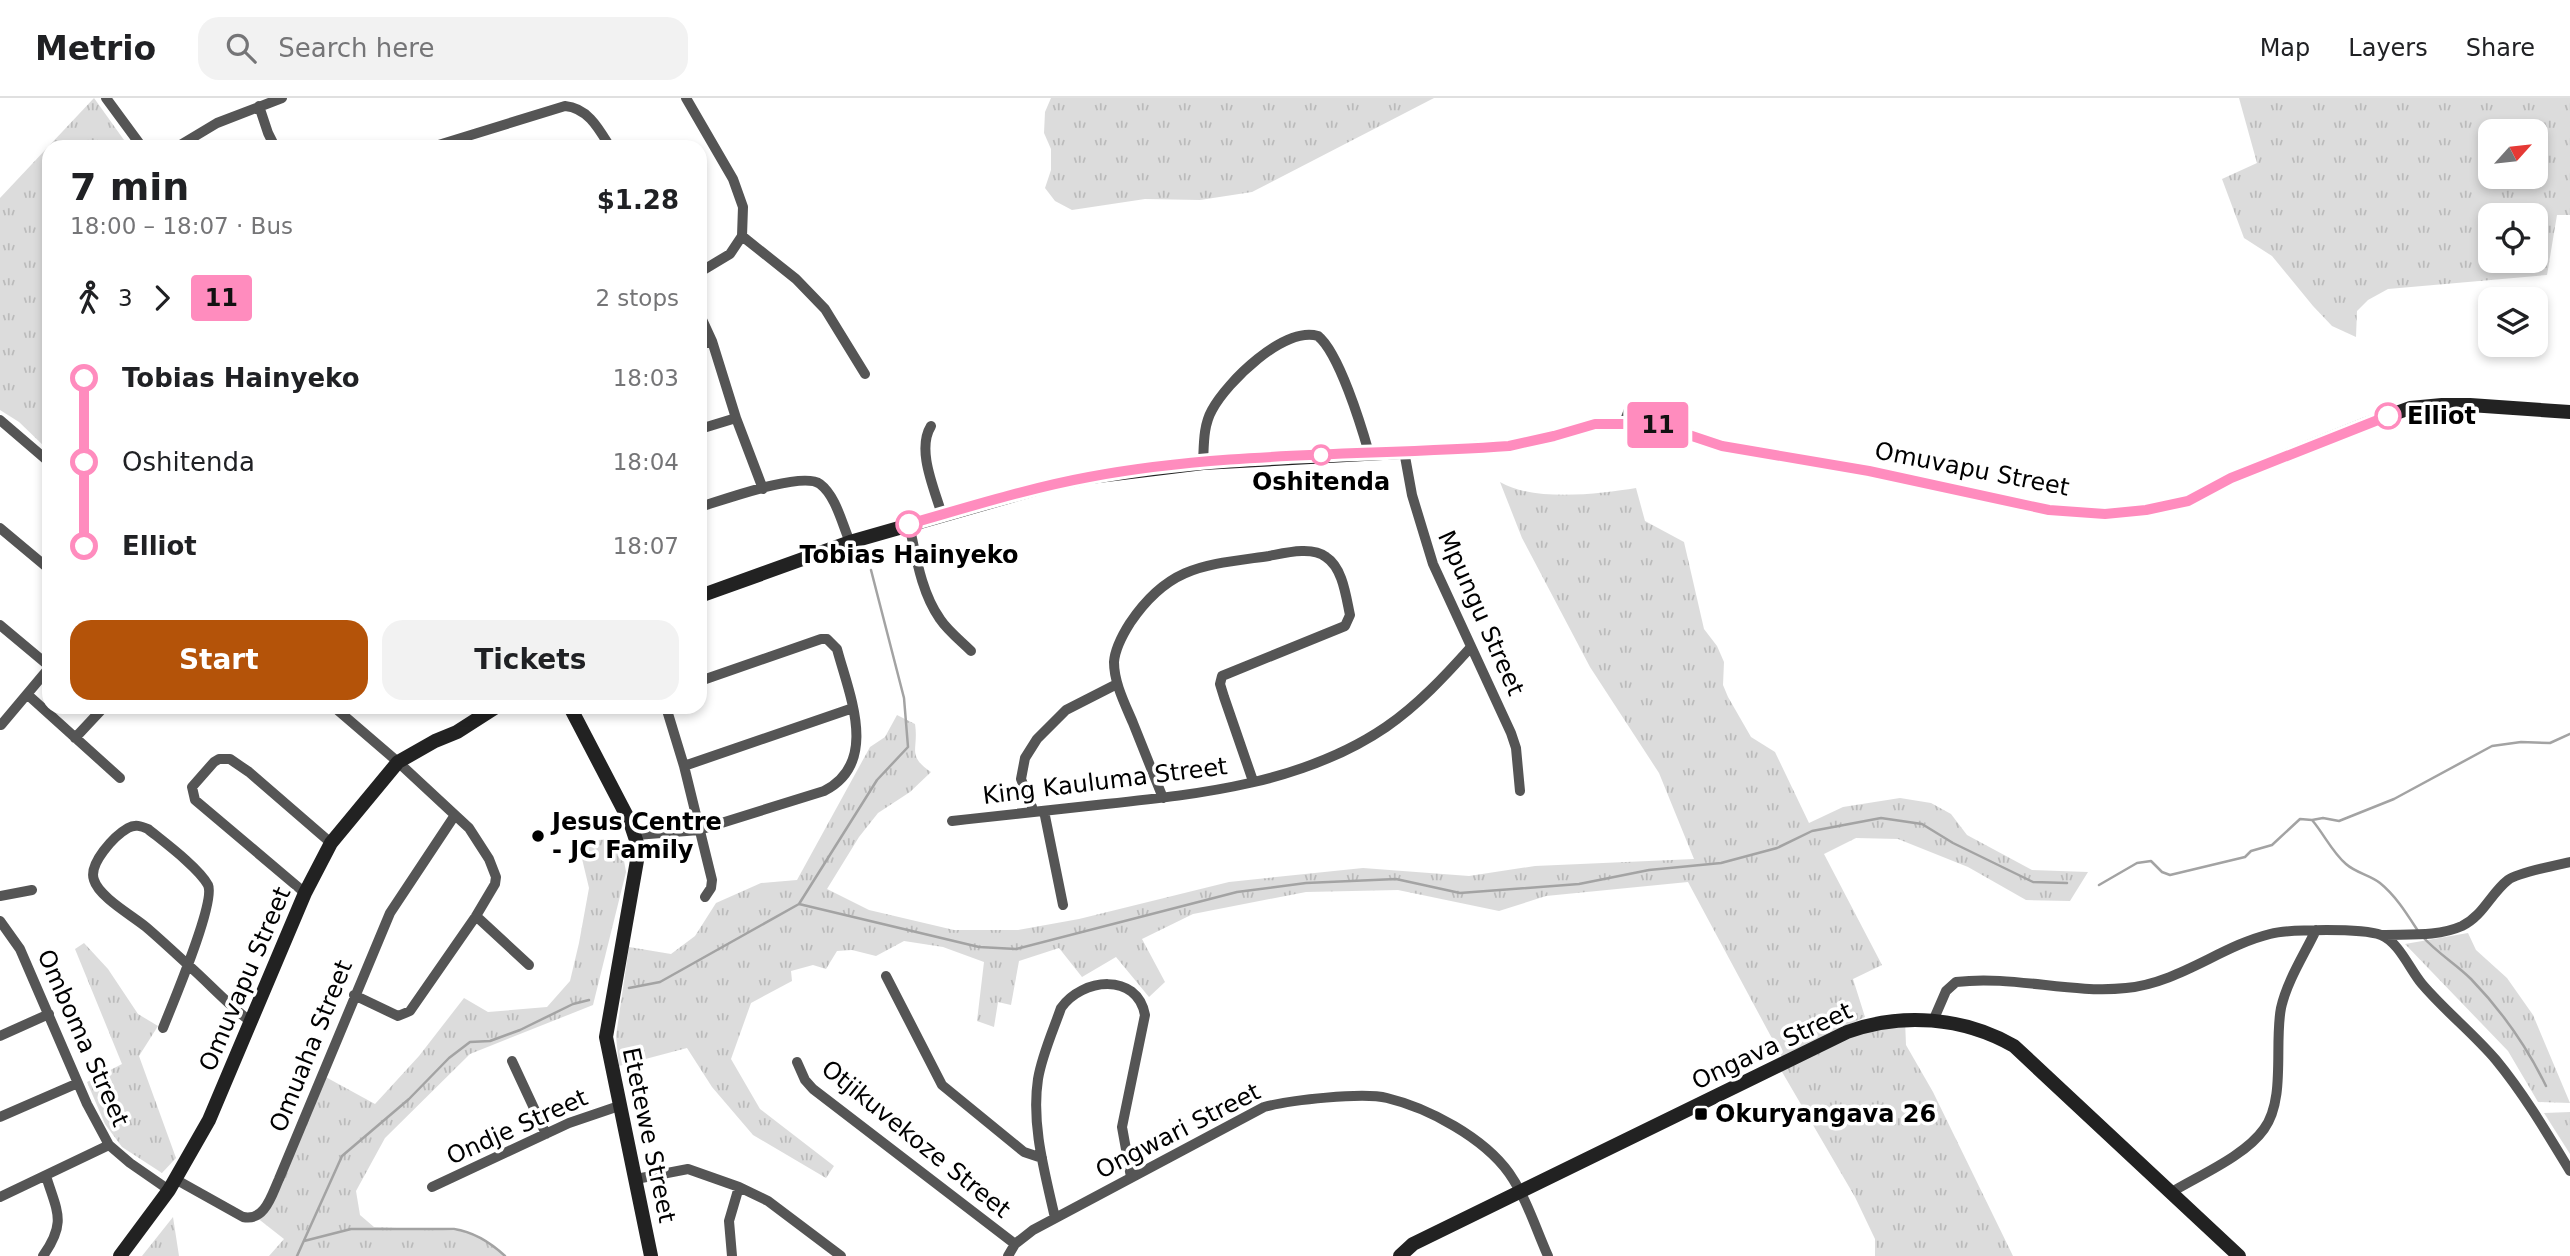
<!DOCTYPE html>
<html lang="en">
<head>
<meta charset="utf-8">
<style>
  body { margin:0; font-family:"DejaVu Sans",sans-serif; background:#f2f2f2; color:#202124; height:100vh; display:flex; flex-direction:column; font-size:26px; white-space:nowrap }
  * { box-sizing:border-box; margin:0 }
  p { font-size:23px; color:#757577 }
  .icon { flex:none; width:38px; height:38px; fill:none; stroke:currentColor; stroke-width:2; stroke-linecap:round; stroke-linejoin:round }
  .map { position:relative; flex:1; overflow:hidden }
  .side { position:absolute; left:42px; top:42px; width:665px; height:574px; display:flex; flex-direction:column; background:#fff; border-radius:21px; box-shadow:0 4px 10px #0003 }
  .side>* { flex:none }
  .badge { padding:0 14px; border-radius:5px; font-size:24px; line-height:46px }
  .needle { width:46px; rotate:63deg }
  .controls { position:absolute; left:2478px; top:21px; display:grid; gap:14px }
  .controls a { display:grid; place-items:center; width:70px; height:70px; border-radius:14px; background:#fff; box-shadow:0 4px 10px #0003; font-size:35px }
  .map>.badge { position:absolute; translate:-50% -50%; box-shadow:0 0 0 4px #fff }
  .legs { display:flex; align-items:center; gap:10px; height:77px; padding:0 28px; font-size:23px }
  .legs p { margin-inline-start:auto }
  .headline { display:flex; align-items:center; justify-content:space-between; height:119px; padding:0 28px }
  h1 { font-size:38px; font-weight:800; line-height:52px }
  .button { display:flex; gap:14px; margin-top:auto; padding:14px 28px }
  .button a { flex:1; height:80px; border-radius:21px; background:#b45309; color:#fff; font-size:28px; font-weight:800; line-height:80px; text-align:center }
  .button a+a { background:#f2f2f2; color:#202124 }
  ul { padding:0 28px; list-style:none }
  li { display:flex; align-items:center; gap:24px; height:84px; font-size:26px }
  li i { display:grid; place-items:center; width:10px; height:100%; margin:0 9px; background:currentColor }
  li i::after { content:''; width:18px; height:18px; margin:-9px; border:5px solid; border-radius:50%; background:#fff }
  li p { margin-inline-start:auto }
  li:first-child i { background:linear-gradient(#0000 50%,currentColor 0) }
  li:last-child i { background:linear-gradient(currentColor 50%,#0000 0) }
  header { display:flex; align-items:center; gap:42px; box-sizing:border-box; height:98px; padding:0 35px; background:#fff; border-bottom:2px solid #e0e0e0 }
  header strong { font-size:33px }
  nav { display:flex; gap:38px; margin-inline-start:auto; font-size:24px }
  .search { width:490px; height:63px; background:#f2f2f2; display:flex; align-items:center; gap:18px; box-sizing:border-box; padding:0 24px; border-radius:21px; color:#757577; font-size:26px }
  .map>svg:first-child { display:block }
  .grass { fill:url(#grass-tufts); fill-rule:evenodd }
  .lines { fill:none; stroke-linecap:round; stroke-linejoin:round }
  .stream { stroke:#a3a3a3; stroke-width:2.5 }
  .street { stroke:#555; stroke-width:10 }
  .secondary { stroke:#222; stroke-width:14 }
  .line-1-casing { stroke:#fff; stroke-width:16 }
  .line-1 { stroke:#ff8cbe; stroke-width:10 }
  .stop-1-dot { fill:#fff; stroke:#ff8cbe; stroke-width:3.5 }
  .poi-dot { fill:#000; stroke:#fff; stroke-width:2.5 }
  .labels { text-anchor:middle; stroke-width:7; stroke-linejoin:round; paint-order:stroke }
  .stop-label { font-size:24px; font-weight:bold; fill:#000; stroke:#fff }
  .street-label { font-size:24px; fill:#000; stroke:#fff }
  .poi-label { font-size:24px; font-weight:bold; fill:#000; stroke:#fff; text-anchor:start }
</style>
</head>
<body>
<header>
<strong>Metrio</strong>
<div class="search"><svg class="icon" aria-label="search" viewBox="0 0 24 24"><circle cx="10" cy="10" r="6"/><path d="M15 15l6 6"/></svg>Search here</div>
<nav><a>Map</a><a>Layers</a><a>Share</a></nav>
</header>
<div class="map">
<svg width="2570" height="1158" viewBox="0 0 2570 1158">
  <defs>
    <pattern id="grass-tufts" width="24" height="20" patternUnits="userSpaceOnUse" patternTransform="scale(1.75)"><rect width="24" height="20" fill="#dcdcdc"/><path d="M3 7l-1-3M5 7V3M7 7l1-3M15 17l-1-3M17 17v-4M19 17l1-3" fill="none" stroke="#bbb"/></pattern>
  </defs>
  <rect width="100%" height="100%" fill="#fff"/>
  <path class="grass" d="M94,0L129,49H49V349L47,351L19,324L0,312V100Z
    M1051,0H1434L1252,94L1200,102L1145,101L1072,112L1055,103L1045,90L1051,72V51L1044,35L1045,14Z
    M2239,0H2570V117H2557L2547,177L2388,191L2368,202L2357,213L2356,239L2332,228L2313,208L2272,158L2244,140L2222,81L2257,65ZM2490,33H2536V79H2490ZM2490,117H2536V163H2490Z
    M1500,384C1533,404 1600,396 1636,390L1645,423L1684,444L1704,531L1717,548L1724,564L1723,587L1728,599L1751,639L1775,654L1809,725L1843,709L1900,700L1931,705L1951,716L1967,737L2032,772L2088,774L2070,803L2026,802L1968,769L1898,741L1856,740L1824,756L1882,867L1853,881L1865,919L1782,959L1688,784L1546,798L1499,813L1398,792L1306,794L1193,816L1142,841L1165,884L1149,899L1116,859L1082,879L1059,850L1019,863L1011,907L998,904L994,929L977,923L984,864L943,849L904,843L876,858L852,852L837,853L826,871L813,867L791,873L792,883L751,905L731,961L760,1011L834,1068L826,1080L753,1037L712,989L687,950L619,968L616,938L629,849L671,856L695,838L716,805L761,785L797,782L870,649L885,639L897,617L915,626C919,652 906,657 931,674L910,694L878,715L859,739L827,791L869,812L954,832H1018L1079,821L1229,784L1276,779L1363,770L1469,778L1535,768L1694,761L1659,675L1590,569L1522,440Z
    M620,740L626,774L593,907L470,956L385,1040L356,1093L360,1117L374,1129L465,1133L483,1141L506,1158H269L284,1141L256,1119L262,1115L322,977L375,1006L419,958L464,900L488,914L547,909L570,883L579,845L589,790L578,744Z
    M2468,835L2476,852L2507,880L2533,917L2570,1005L2538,1004L2508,953L2405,846Z
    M84,845L108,871L138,916L158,928L139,958L176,1060L162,1075L122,1049L105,1026L87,984L122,966L75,851Z
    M1905,922L1906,947L1933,994L2013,1158H1875V1141L1855,1099L1778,967L1847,934Z
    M2570,1014V1056L2544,1015Z
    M173,1119L179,1158H142Z"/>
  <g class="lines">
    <path class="stream" d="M2312,722C2324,736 2332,754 2346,766C2356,775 2370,777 2380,785C2396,798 2407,816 2418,833
      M2099,787L2137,765L2151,763L2162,774L2170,777L2245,759L2251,753L2272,747L2300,721L2312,722L2323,720L2339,723L2394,701L2492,648L2521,644L2550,645L2570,636
      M799,806L979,849L1016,851L1237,794L1306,785L1396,781L1460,795L1579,786L1649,772L1721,765L1777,750L1812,733L1881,720L1922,726L1953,745L2033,784L2067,785
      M2422,838C2437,855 2456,866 2471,881C2502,913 2527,949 2546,988
      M629,890L660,884L799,806L877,682L908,649L904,600L871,472
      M304,1143L351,1131H454C474,1134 490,1144 505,1158
      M297,1158L342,1058L409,1001L449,960L470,944L490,943L520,932L573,906L589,902"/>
    <path class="street" d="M106,0L142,49
      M686,0L733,81L743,109L742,138L730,156L700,174
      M259,8L268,35L275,49
      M177,49L217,25L282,0
      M432,49L565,8C588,10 599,31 610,49
      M742,138L796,181L825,211L865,276
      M700,217L712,243L736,320L763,391
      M700,247L712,243
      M0,322L49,364
      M1624,325L1630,309
      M931,328C916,352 935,392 942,417
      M700,331L736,320
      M1404,353L1412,397L1433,466L1511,635L1516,650L1520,693
      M1203,365C1204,347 1203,328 1212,312C1227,284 1284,228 1318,238C1339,255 1361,327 1369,355
      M700,409C723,402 802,373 820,386C836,398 842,426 850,444
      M909,426C916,458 921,494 940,521C948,533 961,543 971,553
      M0,430L49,471
      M0,527L49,568
      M28,597L120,680
      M334,609L398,664L469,730L489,761L496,779L495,786L476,818L410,913L398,918L354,897
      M666,609L684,668L712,782L711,790L705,799
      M1,627L49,570
      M75,640L104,609
      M684,668L853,610
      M1163,700C1153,675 1143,650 1133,625C1125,606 1114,585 1114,564C1115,551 1123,536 1130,525C1169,467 1205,467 1269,458C1285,455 1312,448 1326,459C1343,470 1346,499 1350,517L1345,528L1222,578L1220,586L1224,599L1253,683
      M1044,713L1063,807
      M1034,714L1021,681L1025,660L1037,641L1066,612L1117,586
      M952,723C1003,717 1054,712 1106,706C1201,696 1304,685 1386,629C1418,607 1445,578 1471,549
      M636,737L699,732L824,693C880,665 849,596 837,551L827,541H821L700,583
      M305,795L195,702L192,689L214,664L219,661H230L249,674L331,745
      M0,798L32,792
      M476,818L529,867
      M0,823L20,851L87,1006L109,1047L130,1065L169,1092
      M2382,837C2409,836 2437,839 2462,828C2483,818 2491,795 2508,782C2517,775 2557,767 2570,764
      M886,878L942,987L1024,1054L1042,1060
      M1933,923L1946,893L1956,884C2013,877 2070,896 2126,890C2179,885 2221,848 2270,836C2291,831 2362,830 2381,837C2399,844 2410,872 2422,886C2445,913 2473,935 2496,962C2524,996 2547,1035 2570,1073
      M163,930C172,907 216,804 208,787C199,770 164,744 148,731C141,728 135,726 128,730C114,738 88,766 94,782C99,799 133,818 146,829C160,841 174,854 187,866C209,885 227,906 250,923
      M0,938L49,916
      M512,963L546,1036
      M797,964L805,982L813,991L1015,1146
      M0,1019L78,985
      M175,1081L243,1119C265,1124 272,1096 279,1081L390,815L455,717
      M636,1081L688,1071L739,1089L768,1103L841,1158
      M432,1089L569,1025L619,1008
      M2172,1094C2200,1077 2245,1058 2264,1031C2286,1001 2274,946 2281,910C2287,883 2304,857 2316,832
      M0,1099L109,1047
      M1055,1120C1045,1075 1031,1027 1038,981C1042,957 1053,933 1061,910C1082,880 1137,874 1145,917L1122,1029L1131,1079
      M43,1158C67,1124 57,1114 46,1078
      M732,1158L729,1123L739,1089
      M1008,1158L1015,1146L1033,1132L1264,1009C1290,1002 1363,994 1387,1000C1429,1010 1484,1040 1509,1075C1526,1099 1536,1131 1548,1158"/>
    <path class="secondary" d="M700,498L850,444L1046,388L1090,379L1203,365L1509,348L1554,338L1595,326H1656L1722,348L1869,373L2049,412L2104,416L2146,412L2188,403L2231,380L2366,326L2410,310L2442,307H2470L2570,314
      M570,609L630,724L639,751L606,939L651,1158
      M120,1158L169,1092L209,1022L305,795L331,745L398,664L435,643L457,634L496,609
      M1400,1158L1413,1146L1847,934C1902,914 1963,919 2014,948L2239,1158"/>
  </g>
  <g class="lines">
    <g class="line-1-casing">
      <path id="line-1" d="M909,426C969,409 1029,390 1089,379C1227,353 1370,358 1509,348L1554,338L1595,326H1656L1722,348L1869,373L2049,412L2105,416L2146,412L2188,403L2231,380L2388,318"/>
    </g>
    <use href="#line-1" class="line-1"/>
  </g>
  <g class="stop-1-dot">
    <circle cx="2388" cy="318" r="12"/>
    <circle cx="1321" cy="357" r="9"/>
    <circle cx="909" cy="426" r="12"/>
  </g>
  <g class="poi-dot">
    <circle cx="538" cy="738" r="7"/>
    <rect x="1694" y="1009" width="14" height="14" rx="3.5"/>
  </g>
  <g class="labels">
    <g class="stop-label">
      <text x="2407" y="326" text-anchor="start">Elliot</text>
      <text x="1321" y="392">Oshitenda</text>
      <text x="909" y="465">Tobias Hainyeko</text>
    </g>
    <g class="street-label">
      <text transform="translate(1972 371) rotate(11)" y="8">Omuvapu Street</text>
      <text transform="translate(1481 515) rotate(66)" y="8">Mpungu Street</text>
      <text transform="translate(1105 683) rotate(-7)" y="8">King Kauluma Street</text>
      <text transform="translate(245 881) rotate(-67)" y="8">Omuvapu Street</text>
      <text transform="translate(83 940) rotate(66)" y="8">Omboma Street</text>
      <text transform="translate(311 948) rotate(-68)" y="8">Omuaha Street</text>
      <text transform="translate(1772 948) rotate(-25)" y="8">Ongava Street</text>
      <text transform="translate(517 1029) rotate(-24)" y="8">Ondje Street</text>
      <text transform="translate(1178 1033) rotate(-27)" y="8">Ongwari Street</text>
      <text transform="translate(649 1037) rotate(78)" y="8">Etetewe Street</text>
      <text transform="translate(916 1041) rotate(39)" y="8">Otjikuvekoze Street</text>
    </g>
    <g class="poi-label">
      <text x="552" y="732">Jesus Centre<tspan x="552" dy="28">- JC Family</tspan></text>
      <text x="1715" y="1024">Okuryangava 26</text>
    </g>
  </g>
</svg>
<div class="controls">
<a><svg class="needle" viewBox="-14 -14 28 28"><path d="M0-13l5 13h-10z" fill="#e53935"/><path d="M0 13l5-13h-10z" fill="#757577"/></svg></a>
<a><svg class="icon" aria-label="locate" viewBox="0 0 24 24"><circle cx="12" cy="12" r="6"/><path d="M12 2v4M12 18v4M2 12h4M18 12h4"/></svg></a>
<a><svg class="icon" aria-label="layers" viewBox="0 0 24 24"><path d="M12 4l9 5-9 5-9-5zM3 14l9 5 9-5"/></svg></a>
</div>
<b class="badge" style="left:1658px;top:327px;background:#ff8cbe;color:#111">11</b>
<section class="side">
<div class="headline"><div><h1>7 min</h1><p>18:00 – 18:07 · Bus</p></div><b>$1.28</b></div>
<div class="legs"><svg class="icon" aria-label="walk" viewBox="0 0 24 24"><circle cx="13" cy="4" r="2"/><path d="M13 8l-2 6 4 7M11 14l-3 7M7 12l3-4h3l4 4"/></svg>3<svg class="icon" aria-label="forward" viewBox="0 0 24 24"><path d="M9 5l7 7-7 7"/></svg><b class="badge" style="background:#ff8cbe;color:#111">11</b><p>2 stops</p></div>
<ul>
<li><i style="color:#ff8cbe"></i><b>Tobias Hainyeko</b><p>18:03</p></li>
<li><i style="color:#ff8cbe"></i><span>Oshitenda</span><p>18:04</p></li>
<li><i style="color:#ff8cbe"></i><b>Elliot</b><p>18:07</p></li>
</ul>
<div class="button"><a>Start</a><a>Tickets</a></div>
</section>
</div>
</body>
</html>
